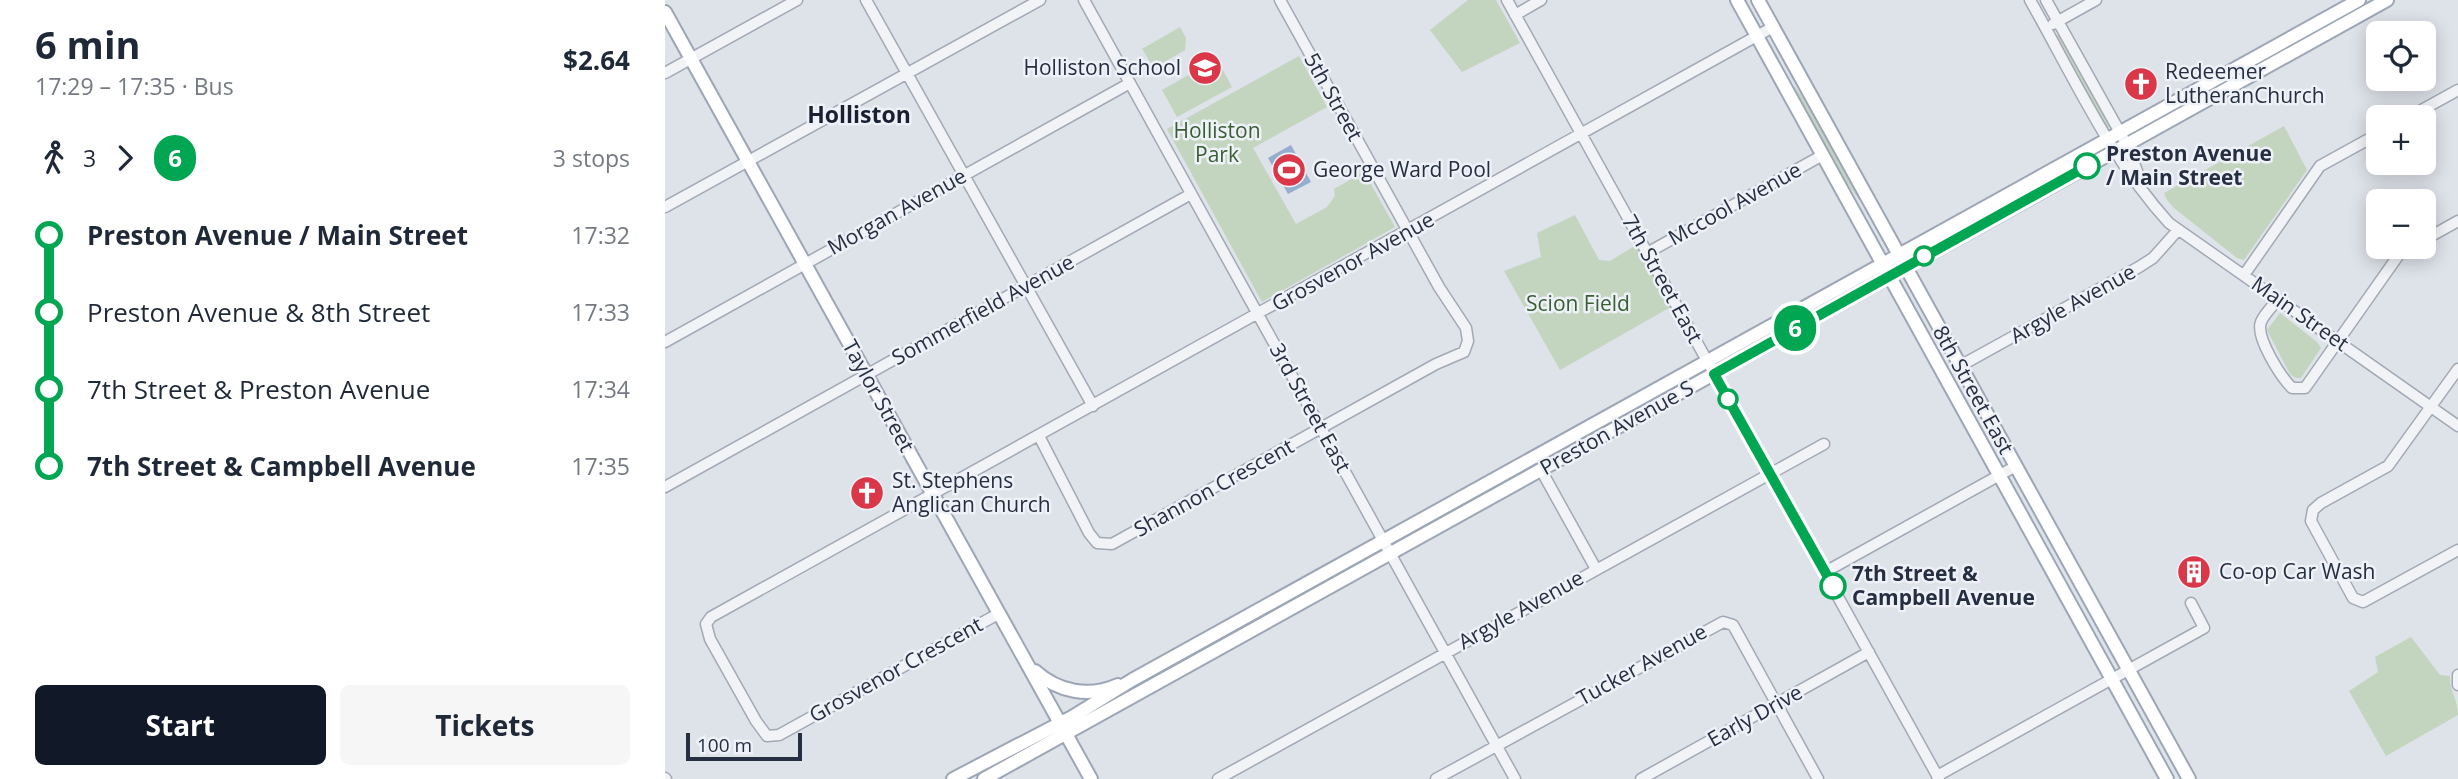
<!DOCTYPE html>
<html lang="en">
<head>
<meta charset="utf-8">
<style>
  body { margin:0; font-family:"Open Sans",sans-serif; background:#f6f6f7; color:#1f2937; height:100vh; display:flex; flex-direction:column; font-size:26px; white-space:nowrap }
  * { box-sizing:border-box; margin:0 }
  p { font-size:23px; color:#747a83 }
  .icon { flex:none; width:38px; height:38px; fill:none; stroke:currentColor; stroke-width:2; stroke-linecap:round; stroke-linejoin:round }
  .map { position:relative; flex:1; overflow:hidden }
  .details { display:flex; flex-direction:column; background:#fff; width:665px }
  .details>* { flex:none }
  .badge { padding:0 14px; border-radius:23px; font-size:24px; line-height:46px }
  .buttons { position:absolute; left:1701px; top:21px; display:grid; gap:14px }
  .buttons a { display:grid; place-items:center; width:70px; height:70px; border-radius:10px; background:#fff; box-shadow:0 4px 18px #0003; font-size:35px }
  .scale { position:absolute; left:21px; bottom:18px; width:116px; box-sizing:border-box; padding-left:7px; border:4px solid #262f42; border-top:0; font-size:19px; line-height:24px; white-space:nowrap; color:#262f42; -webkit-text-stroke:5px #eef1f7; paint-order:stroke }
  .map>.badge { position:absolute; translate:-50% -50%; box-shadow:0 0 0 4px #fff }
  .legs { display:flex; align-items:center; gap:10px; height:77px; padding:0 35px; font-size:23px }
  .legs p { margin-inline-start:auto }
  .headline { display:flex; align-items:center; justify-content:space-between; height:119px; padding:0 35px }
  h1 { font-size:38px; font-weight:700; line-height:52px }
  .primary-button { display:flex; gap:14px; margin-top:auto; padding:14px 35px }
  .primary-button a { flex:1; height:80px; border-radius:10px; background:#111827; color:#fff; font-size:28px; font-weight:700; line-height:80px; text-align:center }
  .primary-button a+a { background:#f6f6f7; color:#1f2937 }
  ul { padding:0 35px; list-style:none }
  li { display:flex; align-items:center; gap:24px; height:77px; font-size:26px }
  li i { display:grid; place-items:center; width:10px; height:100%; margin:0 9px; background:currentColor }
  li i::after { content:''; width:18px; height:18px; margin:-9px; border:5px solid; border-radius:50%; background:#fff }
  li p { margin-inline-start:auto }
  li:first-child i { background:linear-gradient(#0000 50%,currentColor 0) }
  li:last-child i { background:linear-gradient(currentColor 50%,#0000 0) }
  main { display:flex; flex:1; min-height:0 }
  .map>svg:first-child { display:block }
  .green { fill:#c3d4bf }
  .water { fill:#96aecd }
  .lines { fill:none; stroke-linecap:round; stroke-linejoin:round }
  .minor-casing { stroke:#a3a9b4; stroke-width:13 }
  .major-casing { stroke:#9da6b6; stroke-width:16 }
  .minor { stroke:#f1f3f7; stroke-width:10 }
  .major { stroke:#fff; stroke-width:12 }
  .line-1-casing { stroke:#fff; stroke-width:16 }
  .line-1 { stroke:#00a651; stroke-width:10 }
  .stop-1-dot { fill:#fff; stroke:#00a651; stroke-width:3.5 }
  .labels { text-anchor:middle; stroke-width:5; stroke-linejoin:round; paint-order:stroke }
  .poi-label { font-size:21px; fill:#262f42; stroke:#eef1f7; text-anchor:start }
  .street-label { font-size:21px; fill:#262f42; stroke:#eef1f7 }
  .park-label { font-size:21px; fill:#385f32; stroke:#eef1f7 }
  .stop-label { font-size:21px; font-weight:bold; fill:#262f42; stroke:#eef1f7; text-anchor:start }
  .neighbourhood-label { font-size:23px; font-weight:bold; fill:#182032; stroke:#eef1f7 }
</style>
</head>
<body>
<main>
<section class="details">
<div class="headline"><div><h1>6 min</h1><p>17:29 – 17:35 · Bus</p></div><b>$2.64</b></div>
<div class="legs"><svg class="icon" aria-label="walk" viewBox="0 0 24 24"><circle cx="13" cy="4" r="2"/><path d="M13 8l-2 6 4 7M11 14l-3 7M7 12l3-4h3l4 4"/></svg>3<svg class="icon" aria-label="forward" viewBox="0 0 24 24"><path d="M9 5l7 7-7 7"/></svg><b class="badge" style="background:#00a651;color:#fff">6</b><p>3 stops</p></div>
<ul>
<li><i style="color:#00a651"></i><b>Preston Avenue / Main Street</b><p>17:32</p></li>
<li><i style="color:#00a651"></i><span>Preston Avenue &amp; 8th Street</span><p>17:33</p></li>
<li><i style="color:#00a651"></i><span>7th Street &amp; Preston Avenue</span><p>17:34</p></li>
<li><i style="color:#00a651"></i><b>7th Street &amp; Campbell Avenue</b><p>17:35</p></li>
</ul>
<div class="primary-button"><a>Start</a><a>Tickets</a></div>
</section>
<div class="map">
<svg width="1793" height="779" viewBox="0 0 1793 779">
  <rect width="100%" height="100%" fill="#dee2e9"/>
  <path class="green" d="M803,0H831L855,43L797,72L765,30Z
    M515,27L521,38L520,50L489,68L477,49Z
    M1392,35H1395L1445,123L1446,126L1442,129L1390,38Z
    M634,56L662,107L588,148L631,224L662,207L670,196L669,189L699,172L730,227L597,302L502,129Z
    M552,59L567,87L512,117L497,90Z
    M1130,87L1147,109L1197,199L1194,200L1176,174L1128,88Z
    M1619,126L1642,170L1579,260L1572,258L1509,208L1502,200L1499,193Z
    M910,215L934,260L945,261L976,242L1011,304L895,370L839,271L876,257L872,233Z
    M1615,313L1652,342L1656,348L1636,378H1631L1625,374L1602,330Z
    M1746,637L1775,675L1785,676C1784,691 1793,699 1793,715L1721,756L1684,691L1713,672L1710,657Z"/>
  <path class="water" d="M626,145L646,182L623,194L603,158Z"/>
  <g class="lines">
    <g class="minor-casing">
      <path id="minor" d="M201,0L428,406
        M419,0L850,779
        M842,0L1274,779
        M1365,0C1408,76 1445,158 1504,223L1793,426
        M1381,0L1462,145L1477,184
        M850,15L876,0
        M1388,24L1431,0
        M0,73L132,0
        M1744,117L1793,90
        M0,207L375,0
        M1759,240L1793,221
        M982,253L1156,156
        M1579,275L1655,166L1713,134
        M1613,299C1608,306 1599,314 1596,322C1590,337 1616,377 1627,388H1640L1735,253L1746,247
        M0,342L465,83
        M1295,366L1474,267L1488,258L1513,230
        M1793,369L1723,466L1656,503L1648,510L1646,521L1688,598L1698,602L1793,550
        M374,436L424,533L432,543L447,544L771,364L799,352L803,341L801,328L774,287L615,0
        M876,470L931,569
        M0,487L526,194
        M1160,572L1351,466
        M333,614L114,735L102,736L91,721L45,639L41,624L46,617L1108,27
        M1793,675V685
        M1272,776L1539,628L1526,603
        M0,778L1,779
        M553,779L1159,444
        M771,779L1058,622L1068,625L1153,779
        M976,779L1204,652"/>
    </g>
    <g class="major-casing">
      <path id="major" d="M1072,0L1502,779
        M1093,0L1524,779
        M0,12L426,779
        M370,671C393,692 424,698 453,685
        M288,779L407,717L467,680L1694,0
        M319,779L1722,0"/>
    </g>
    <use href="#minor" class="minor"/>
    <use href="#major" class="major"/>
  </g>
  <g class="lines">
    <g class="line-1-casing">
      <path id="line-1" d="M1168,586L1049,374L1422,166"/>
    </g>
    <use href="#line-1" class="line-1"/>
  </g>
  <defs>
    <g id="school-disc" transform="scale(1.75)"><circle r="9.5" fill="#da3749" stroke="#eef1f7"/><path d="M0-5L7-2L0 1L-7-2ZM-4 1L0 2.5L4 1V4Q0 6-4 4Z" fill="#fff"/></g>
    <g id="church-disc" transform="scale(1.75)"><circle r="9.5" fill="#da3749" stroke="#eef1f7"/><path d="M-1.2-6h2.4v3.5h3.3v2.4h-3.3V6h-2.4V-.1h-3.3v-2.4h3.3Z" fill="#fff"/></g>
    <g id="stadium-disc" transform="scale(1.75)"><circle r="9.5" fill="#da3749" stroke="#eef1f7"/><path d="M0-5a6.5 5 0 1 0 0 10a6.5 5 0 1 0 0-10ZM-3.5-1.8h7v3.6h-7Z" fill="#fff"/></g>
    <g id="building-disc" transform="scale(1.75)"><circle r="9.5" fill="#da3749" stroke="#eef1f7"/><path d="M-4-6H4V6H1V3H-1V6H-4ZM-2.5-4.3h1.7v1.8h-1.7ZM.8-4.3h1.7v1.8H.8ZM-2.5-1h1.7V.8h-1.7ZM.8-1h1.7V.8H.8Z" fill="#fff"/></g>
  </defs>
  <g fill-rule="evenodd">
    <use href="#school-disc" x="540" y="68"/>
    <use href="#church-disc" x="1476" y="84"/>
    <use href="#stadium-disc" x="624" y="170"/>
    <use href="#church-disc" x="202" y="493"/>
    <use href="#building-disc" x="1529" y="572"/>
  </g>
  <g class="stop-1-dot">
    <circle cx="1422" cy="166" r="12"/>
    <circle cx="1259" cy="256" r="9"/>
    <circle cx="1063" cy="399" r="9"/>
    <circle cx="1168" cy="586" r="12"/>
  </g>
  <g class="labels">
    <g class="poi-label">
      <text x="516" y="75" text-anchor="end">Holliston School</text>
      <text x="1500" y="79">Redeemer<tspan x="1500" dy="24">LutheranChurch</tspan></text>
      <text x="648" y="177">George Ward Pool</text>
      <text x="227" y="488">St. Stephens<tspan x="227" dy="24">Anglican Church</tspan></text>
      <text x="1554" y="579">Co-op Car Wash</text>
    </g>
    <g class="street-label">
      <text transform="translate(668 97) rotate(61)" y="7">5th Street</text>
      <text transform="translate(1070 204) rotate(-29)" y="7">Mccool Avenue</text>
      <text transform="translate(232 212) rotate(-29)" y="7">Morgan Avenue</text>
      <text transform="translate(688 262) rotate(-29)" y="7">Grosvenor Avenue</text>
      <text transform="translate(997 279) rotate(61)" y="7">7th Street East</text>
      <text transform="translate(1408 304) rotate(-29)" y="7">Argyle Avenue</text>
      <text transform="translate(318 310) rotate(-29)" y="7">Sommerfield Avenue</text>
      <text transform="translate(1635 314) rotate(35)" y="7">Main Street</text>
      <text transform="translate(1308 390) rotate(61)" y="7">8th Street East</text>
      <text transform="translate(213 396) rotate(61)" y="7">Taylor Street</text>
      <text transform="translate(645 408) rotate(61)" y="7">3rd Street East</text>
      <text transform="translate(952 428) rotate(-29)" y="7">Preston Avenue S</text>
      <text transform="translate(549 488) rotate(-29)" y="7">Shannon Crescent</text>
      <text transform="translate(856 610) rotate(-29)" y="7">Argyle Avenue</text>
      <text transform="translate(977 665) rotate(-29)" y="7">Tucker Avenue</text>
      <text transform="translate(231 670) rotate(-29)" y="7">Grosvenor Crescent</text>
      <text transform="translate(1090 716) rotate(-29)" y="7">Early Drive</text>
    </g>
    <g class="park-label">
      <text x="552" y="138">Holliston<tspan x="552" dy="24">Park</tspan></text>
      <text x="913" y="311">Scion Field</text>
    </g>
    <g class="stop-label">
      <text x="1441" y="161">Preston Avenue<tspan x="1441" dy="24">/ Main Street</tspan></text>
      <text x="1187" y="581">7th Street &amp;<tspan x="1187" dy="24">Campbell Avenue</tspan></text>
    </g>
    <g class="neighbourhood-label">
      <text x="194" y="123">Holliston</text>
    </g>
  </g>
</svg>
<div class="buttons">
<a><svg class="icon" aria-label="locate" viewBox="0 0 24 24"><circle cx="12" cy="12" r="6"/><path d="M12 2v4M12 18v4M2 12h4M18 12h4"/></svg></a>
<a>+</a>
<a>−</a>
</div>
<div class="scale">100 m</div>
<b class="badge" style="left:1130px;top:328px;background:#00a651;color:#fff">6</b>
</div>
</main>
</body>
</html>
